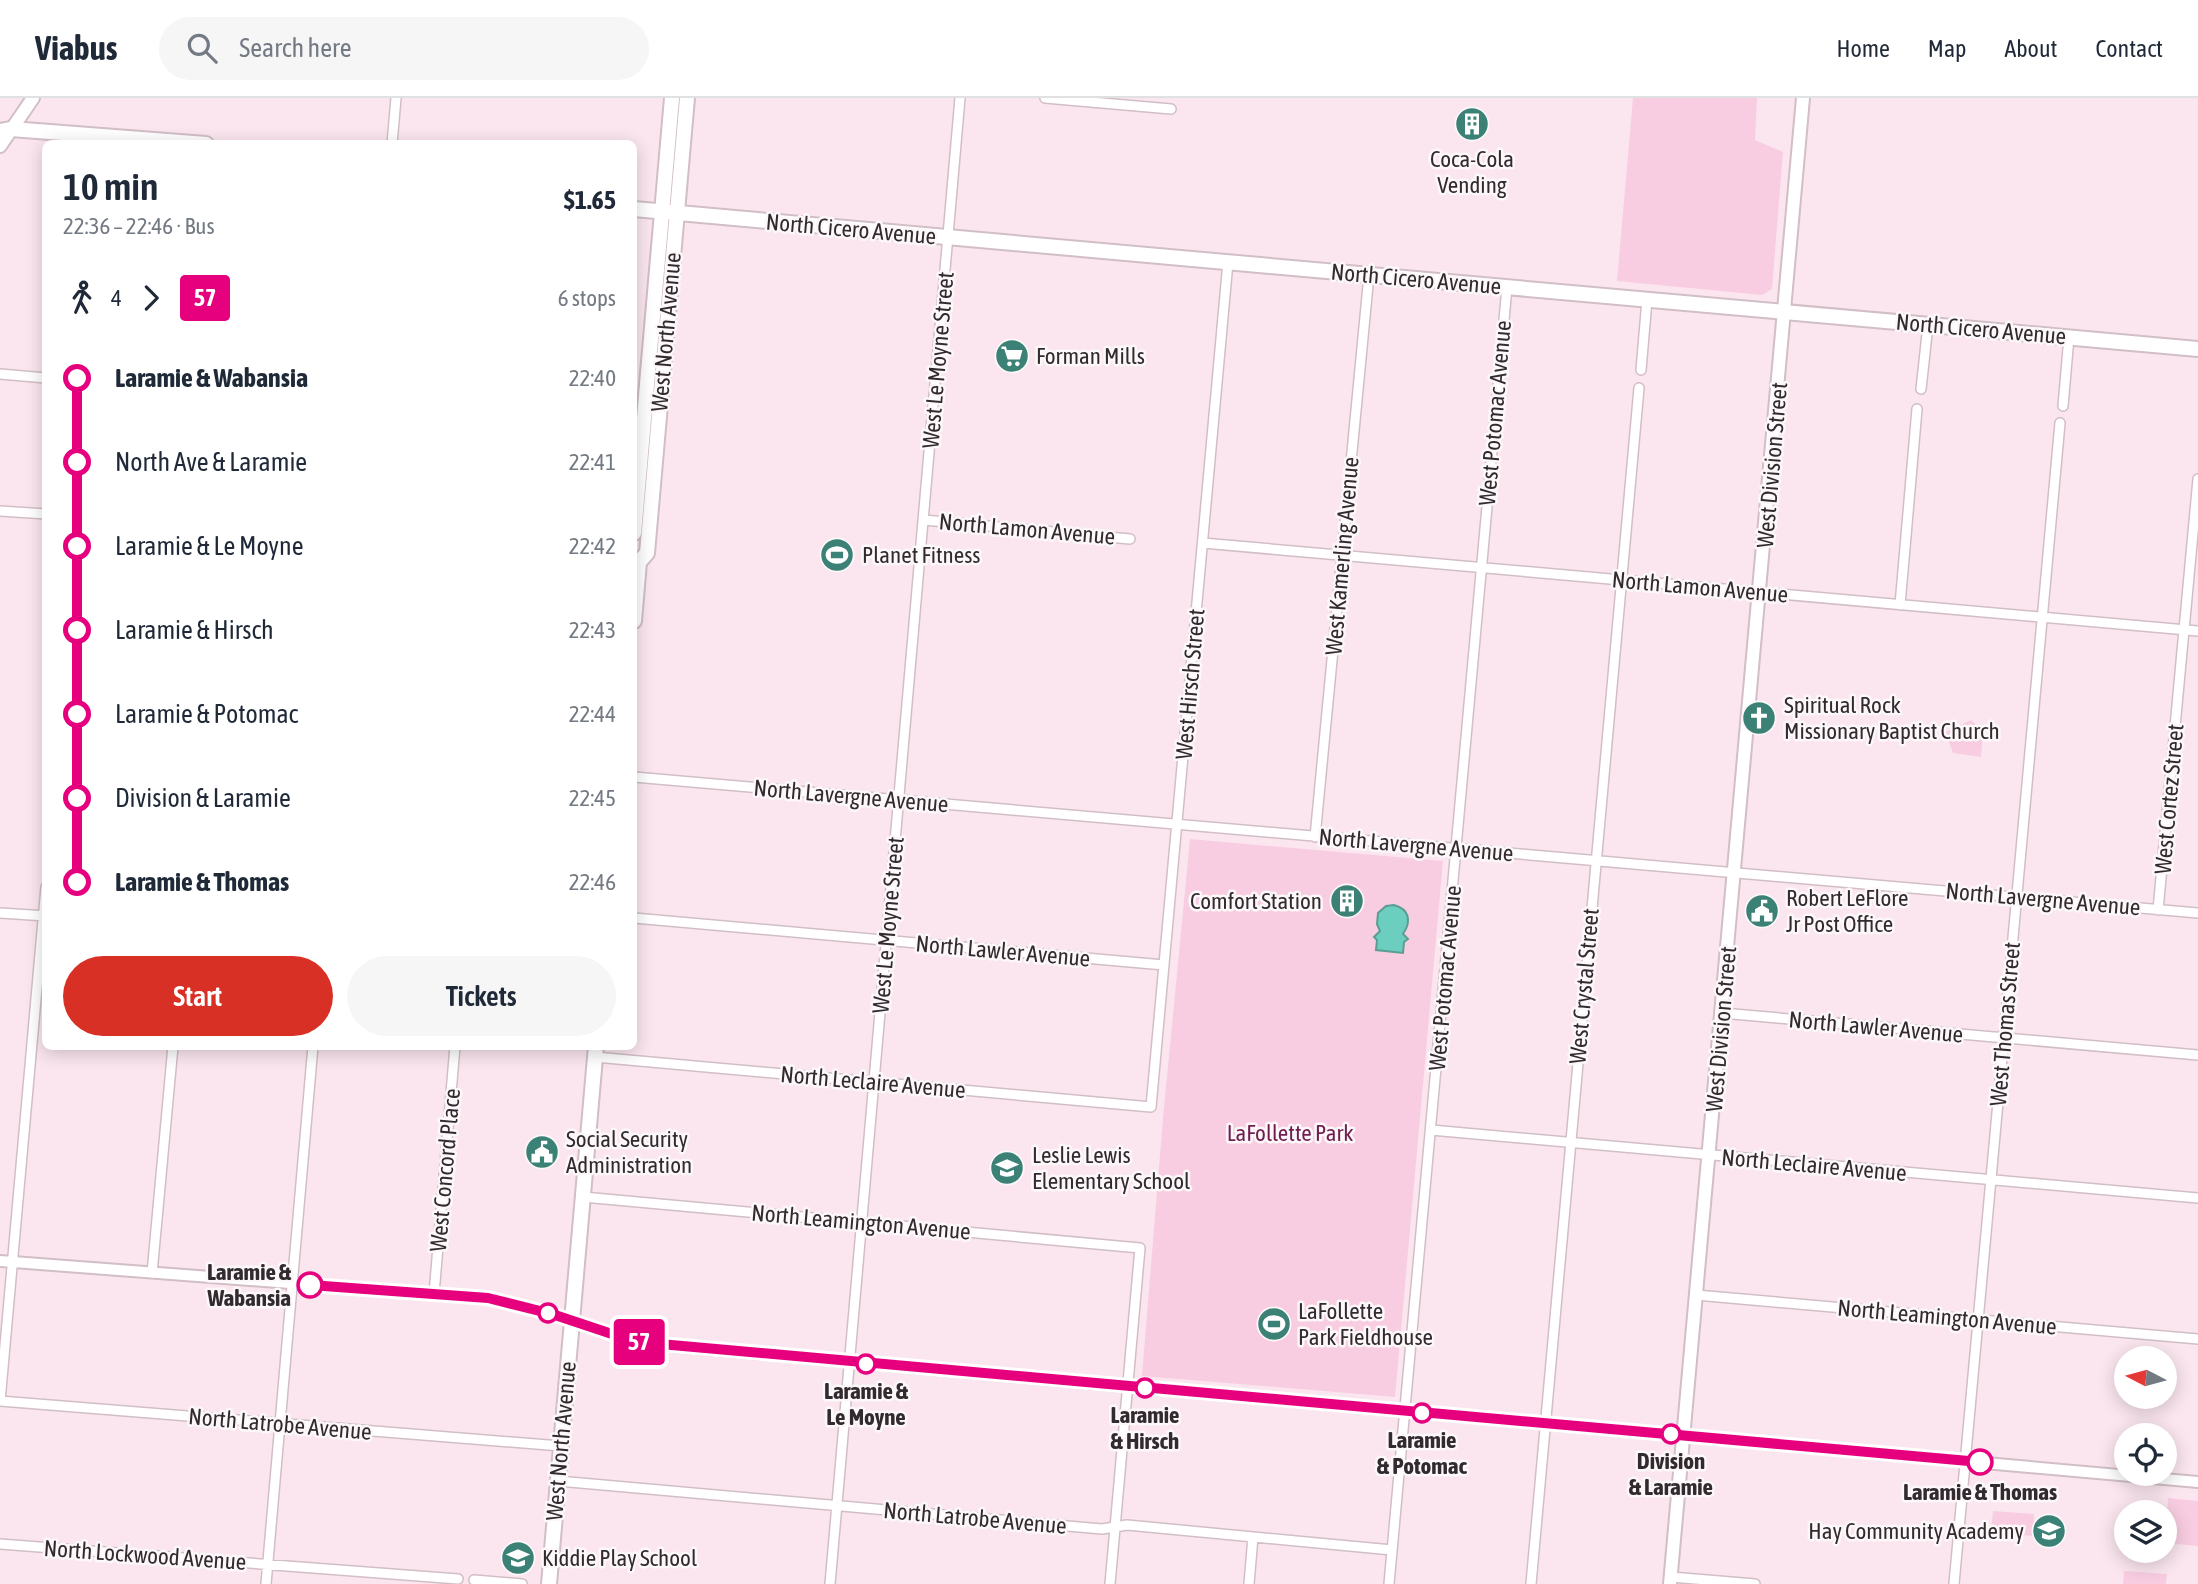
<!DOCTYPE html>
<html lang="en">
<head>
<meta charset="utf-8">
<style>
  body { margin:0; font-family:"Asap Condensed",sans-serif; background:#f6f6f7; color:#1f2937; height:100vh; display:flex; flex-direction:column; font-size:26px; white-space:nowrap }
  * { box-sizing:border-box; margin:0 }
  p { font-size:23px; color:#747a83 }
  .icon { flex:none; width:38px; height:38px; fill:none; stroke:currentColor; stroke-width:2; stroke-linecap:round; stroke-linejoin:round }
  .map { position:relative; flex:1; overflow:hidden }
  .sheet { position:absolute; left:42px; top:42px; width:595px; height:910px; display:flex; flex-direction:column; background:#fff; border-radius:10px; box-shadow:0 4px 18px #0003 }
  .sheet>* { flex:none }
  .badge { padding:0 14px; border-radius:5px; font-size:24px; line-height:46px }
  .needle { width:46px; rotate:276deg }
  .fabs { position:absolute; left:2114px; top:1248px; display:grid; gap:14px }
  .fabs a { display:grid; place-items:center; width:63px; height:63px; border-radius:50%; background:#fff; box-shadow:0 4px 18px #0003; font-size:35px }
  .map>.badge { position:absolute; translate:-50% -50%; box-shadow:0 0 0 4px #fff }
  .legs { display:flex; align-items:center; gap:10px; height:77px; padding:0 21px; font-size:23px }
  .legs p { margin-inline-start:auto }
  .overview { display:flex; align-items:center; justify-content:space-between; height:119px; padding:0 21px }
  h1 { font-size:38px; font-weight:600; line-height:52px }
  .primary-button { display:flex; gap:14px; margin-top:auto; padding:14px 21px }
  .primary-button a { flex:1; height:80px; border-radius:42px; background:#d93025; color:#fff; font-size:28px; font-weight:600; line-height:80px; text-align:center }
  .primary-button a+a { background:#f6f6f7; color:#1f2937 }
  ul { padding:0 21px; list-style:none }
  li { display:flex; align-items:center; gap:24px; height:84px; font-size:26px }
  li i { display:grid; place-items:center; width:10px; height:100%; margin:0 9px; background:currentColor }
  li i::after { content:''; width:18px; height:18px; margin:-9px; border:5px solid; border-radius:50%; background:#fff }
  li p { margin-inline-start:auto }
  li:first-child i { background:linear-gradient(#0000 50%,currentColor 0) }
  li:last-child i { background:linear-gradient(currentColor 50%,#0000 0) }
  header { display:flex; align-items:center; gap:42px; box-sizing:border-box; height:98px; padding:0 35px; background:#fff; border-bottom:2px solid #e0e1e3 }
  header strong { font-size:33px }
  nav { display:flex; gap:38px; margin-inline-start:auto; font-size:24px }
  .search { width:490px; height:63px; background:#f6f6f7; display:flex; align-items:center; gap:18px; box-sizing:border-box; padding:0 24px; border-radius:38px; color:#747a83; font-size:26px }
  .map>svg:first-child { display:block }
  .green { fill:#f9cde1 }
  .water { fill:#6bcebe; stroke:#5a9d93; stroke-width:2 }
  .lines { fill:none; stroke-linecap:round; stroke-linejoin:round }
  .minor-casing { stroke:#d2bec7; stroke-width:12 }
  .tertiary-casing { stroke:#d2bec7; stroke-width:14 }
  .secondary-casing { stroke:#d2bec7; stroke-width:16 }
  .primary-casing { stroke:#d2bec7; stroke-width:18 }
  .minor { stroke:#fff; stroke-width:9 }
  .tertiary { stroke:#fff; stroke-width:10 }
  .secondary { stroke:#fff; stroke-width:12 }
  .primary { stroke:#fff; stroke-width:14 }
  .line-1-casing { stroke:#fff; stroke-width:16 }
  .line-1 { stroke:#e6007e; stroke-width:10 }
  .stop-1-dot { fill:#fff; stroke:#e6007e; stroke-width:3.5 }
  .labels { text-anchor:middle; stroke-width:5; stroke-linejoin:round; paint-order:stroke }
  .poi-label { font-size:23px; fill:#322a2e; stroke:#fcf8fa; text-anchor:start }
  .street-label { font-size:23px; fill:#322a2e; stroke:#fcf8fa }
  .park-label { font-size:23px; fill:#701d4e; stroke:#fcf8fa }
  .stop-label { font-size:23px; font-weight:bold; fill:#322a2e; stroke:#fcf8fa }
</style>
</head>
<body>
<header>
<strong>Viabus</strong>
<div class="search"><svg class="icon" aria-label="search" viewBox="0 0 24 24"><circle cx="10" cy="10" r="6"/><path d="M15 15l6 6"/></svg>Search here</div>
<nav><a>Home</a><a>Map</a><a>About</a><a>Contact</a></nav>
</header>
<div class="map">
<svg width="2198" height="1486" viewBox="0 0 2198 1486">
  <rect width="100%" height="100%" fill="#fbe6ef"/>
  <path class="green" d="M1633,0H1757L1755,42L1783,54L1772,191L1762,197L1617,183Z
    M1971,622L1983,633L1981,659L1953,655L1945,634Z
    M1190,741L1443,763L1395,1299L1142,1278L1163,1020Z
    M2168,1400L2198,1403V1448L2165,1445Z
    M1993,1413L2034,1416L2033,1438L1991,1434Z
    M2124,1473L2167,1476L2166,1486H2123Z"/>
  <path class="water" d="M1394,807C1409,811 1412,823 1403,836L1408,841L1404,844L1403,855L1376,852L1377,842L1374,839L1380,833L1377,826L1378,815L1386,808Z"/>
  <g class="lines">
    <g class="minor-casing">
      <path id="minor" d="M1045,0L1171,11
        M392,46L396,0
        M1641,272L1647,202
        M0,276L46,280
        M1921,291L1928,227
        M2063,308L2069,239
        M0,413L46,416
        M924,422L1130,441
        M1203,445L2198,533
        M1900,507L1917,311
        M634,679L2198,815
        M1315,739L1369,177
        M2158,812L2198,381
        M0,815L46,818
        M634,820L1164,867
        M1722,915L2198,957
        M595,959L1151,1009L1228,164
        M1431,1032L2198,1100
        M583,1099L1140,1150L1110,1486
        M152,1175L173,948
        M434,1196L455,948
        M1696,1197L2198,1241
        M0,1303L561,1348
        M0,1303L46,789
        M558,1383L1102,1431L1127,1427L1392,1452
        M0,1446L458,1481
        M1671,1479L1755,1486
        M474,1482L522,1486
        M266,1486L313,948
        M830,1486L960,0
        M1249,1486L1253,1439
        M1389,1486L1507,189
        M1531,1486L1639,290
        M1954,1486L2060,325"/>
    </g>
    <g class="tertiary-casing">
      <path id="tertiary" d="M0,1163L488,1200L542,1213L636,1244L649,1246L2198,1384"/>
    </g>
    <g class="secondary-casing">
      <path id="secondary" d="M0,48L33,0
        M1670,1486L1803,0"/>
    </g>
    <g class="primary-casing">
      <path id="primary" d="M0,33L11,31L206,46
        M634,111L2198,251
        M634,435L672,0
        M634,523L639,464L647,455L687,0
        M549,1486L596,948"/>
    </g>
    <use href="#minor" class="minor"/>
    <use href="#tertiary" class="tertiary"/>
    <use href="#secondary" class="secondary"/>
    <use href="#primary" class="primary"/>
  </g>
  <g class="lines">
    <g class="line-1-casing">
      <path id="line-1" d="M310,1187L488,1200L552,1216L636,1244L649,1245L1980,1364"/>
    </g>
    <use href="#line-1" class="line-1"/>
  </g>
  <defs>
    <g id="building-disc" transform="scale(1.75)"><circle r="9.5" fill="#3c8175" stroke="#fcf8fa"/><path d="M-4-6H4V6H1V3H-1V6H-4ZM-2.5-4.3h1.7v1.8h-1.7ZM.8-4.3h1.7v1.8H.8ZM-2.5-1h1.7V.8h-1.7ZM.8-1h1.7V.8H.8Z" fill="#fff"/></g>
    <g id="supermarket-disc" transform="scale(1.75)"><circle r="9.5" fill="#3c8175" stroke="#fcf8fa"/><path d="M-6-5.5h2.5l.6 2H6L4.5 2H-2.5L-4.4-4H-6ZM-1.5 3.2a1.3 1.3 0 1 0 .1 0ZM3 3.2a1.3 1.3 0 1 0 .1 0Z" fill="#fff"/></g>
    <g id="stadium-disc" transform="scale(1.75)"><circle r="9.5" fill="#3c8175" stroke="#fcf8fa"/><path d="M0-5a6.5 5 0 1 0 0 10a6.5 5 0 1 0 0-10ZM-3.5-1.8h7v3.6h-7Z" fill="#fff"/></g>
    <g id="church-disc" transform="scale(1.75)"><circle r="9.5" fill="#3c8175" stroke="#fcf8fa"/><path d="M-1.2-6h2.4v3.5h3.3v2.4h-3.3V6h-2.4V-.1h-3.3v-2.4h3.3Z" fill="#fff"/></g>
    <g id="civic-disc" transform="scale(1.75)"><circle r="9.5" fill="#3c8175" stroke="#fcf8fa"/><path d="M-.6-6.5H3V-4.5H.6V-3L4-1V1h2V6H-6V1h2V-1L-.6-3ZM-1.2 2.5V6h2.4V2.5Z" fill="#fff"/></g>
    <g id="school-disc" transform="scale(1.75)"><circle r="9.5" fill="#3c8175" stroke="#fcf8fa"/><path d="M0-5L7-2L0 1L-7-2ZM-4 1L0 2.5L4 1V4Q0 6-4 4Z" fill="#fff"/></g>
  </defs>
  <g fill-rule="evenodd">
    <use href="#building-disc" x="1472" y="26"/>
    <use href="#supermarket-disc" x="1012" y="258"/>
    <use href="#stadium-disc" x="837" y="457"/>
    <use href="#church-disc" x="1759" y="620"/>
    <use href="#building-disc" x="1347" y="803"/>
    <use href="#civic-disc" x="1762" y="813"/>
    <use href="#civic-disc" x="542" y="1054"/>
    <use href="#school-disc" x="1007" y="1070"/>
    <use href="#stadium-disc" x="1274" y="1226"/>
    <use href="#school-disc" x="2049" y="1433"/>
    <use href="#school-disc" x="518" y="1460"/>
  </g>
  <g class="stop-1-dot">
    <circle cx="310" cy="1187" r="12"/>
    <circle cx="548" cy="1215" r="9"/>
    <circle cx="866" cy="1266" r="9"/>
    <circle cx="1145" cy="1290" r="9"/>
    <circle cx="1422" cy="1315" r="9"/>
    <circle cx="1671" cy="1336" r="9"/>
    <circle cx="1980" cy="1364" r="12"/>
  </g>
  <g class="labels">
    <g class="poi-label">
      <text x="1472" y="69" text-anchor="middle">Coca-Cola<tspan x="1472" dy="26">Vending</tspan></text>
      <text x="1036" y="266">Forman Mills</text>
      <text x="862" y="465">Planet Fitness</text>
      <text x="1784" y="615">Spiritual Rock<tspan x="1784" dy="26">Missionary Baptist Church</tspan></text>
      <text x="1786" y="808">Robert LeFlore<tspan x="1786" dy="26">Jr Post Office</tspan></text>
      <text x="1322" y="811" text-anchor="end">Comfort Station</text>
      <text x="566" y="1049">Social Security<tspan x="566" dy="26">Administration</tspan></text>
      <text x="1032" y="1065">Leslie Lewis<tspan x="1032" dy="26">Elementary School</tspan></text>
      <text x="1298" y="1221">LaFollette<tspan x="1298" dy="26">Park Fieldhouse</tspan></text>
      <text x="2024" y="1441" text-anchor="end">Hay Community Academy</text>
      <text x="542" y="1468">Kiddie Play School</text>
    </g>
    <g class="street-label">
      <text transform="translate(851 131) rotate(5)" y="8">North Cicero Avenue</text>
      <text transform="translate(1416 181) rotate(5)" y="8">North Cicero Avenue</text>
      <text transform="translate(1981 231) rotate(5)" y="8">North Cicero Avenue</text>
      <text transform="translate(666 234) rotate(-85)" y="8">West North Avenue</text>
      <text transform="translate(938 262) rotate(-85)" y="8">West Le Moyne Street</text>
      <text transform="translate(1495 315) rotate(-85)" y="8">West Potomac Avenue</text>
      <text transform="translate(1772 367) rotate(-85)" y="8">West Division Street</text>
      <text transform="translate(1027 431) rotate(5)" y="8">North Lamon Avenue</text>
      <text transform="translate(1342 458) rotate(-85)" y="8">West Kamerling Avenue</text>
      <text transform="translate(1700 489) rotate(5)" y="8">North Lamon Avenue</text>
      <text transform="translate(1190 586) rotate(-85)" y="8">West Hirsch Street</text>
      <text transform="translate(851 698) rotate(5)" y="8">North Lavergne Avenue</text>
      <text transform="translate(2169 701) rotate(-85)" y="8">West Cortez Street</text>
      <text transform="translate(1416 747) rotate(5)" y="8">North Lavergne Avenue</text>
      <text transform="translate(2043 801) rotate(5)" y="8">North Lavergne Avenue</text>
      <text transform="translate(888 827) rotate(-85)" y="8">West Le Moyne Street</text>
      <text transform="translate(1003 853) rotate(5)" y="8">North Lawler Avenue</text>
      <text transform="translate(1445 880) rotate(-85)" y="8">West Potomac Avenue</text>
      <text transform="translate(1584 888) rotate(-85)" y="8">West Crystal Street</text>
      <text transform="translate(2005 926) rotate(-85)" y="8">West Thomas Street</text>
      <text transform="translate(1876 929) rotate(5)" y="8">North Lawler Avenue</text>
      <text transform="translate(1721 931) rotate(-85)" y="8">West Division Street</text>
      <text transform="translate(873 984) rotate(5)" y="8">North Leclaire Avenue</text>
      <text transform="translate(1814 1067) rotate(5)" y="8">North Leclaire Avenue</text>
      <text transform="translate(445 1072) rotate(-85)" y="8">West Concord Place</text>
      <text transform="translate(861 1124) rotate(5)" y="8">North Leamington Avenue</text>
      <text transform="translate(1947 1219) rotate(5)" y="8">North Leamington Avenue</text>
      <text transform="translate(280 1326) rotate(5)" y="8">North Latrobe Avenue</text>
      <text transform="translate(561 1343) rotate(-85)" y="8">West North Avenue</text>
      <text transform="translate(975 1420) rotate(5)" y="8">North Latrobe Avenue</text>
      <text transform="translate(145 1457) rotate(4)" y="8">North Lockwood Avenue</text>
    </g>
    <g class="park-label">
      <text x="1290" y="1043">LaFollette Park</text>
    </g>
    <g class="stop-label">
      <text x="291" y="1182" text-anchor="end">Laramie &amp;<tspan x="291" dy="26">Wabansia</tspan></text>
      <text x="866" y="1301">Laramie &amp;<tspan x="866" dy="26">Le Moyne</tspan></text>
      <text x="1145" y="1325">Laramie<tspan x="1145" dy="26">&amp; Hirsch</tspan></text>
      <text x="1422" y="1350">Laramie<tspan x="1422" dy="26">&amp; Potomac</tspan></text>
      <text x="1671" y="1371">Division<tspan x="1671" dy="26">&amp; Laramie</tspan></text>
      <text x="1980" y="1402">Laramie &amp; Thomas</text>
    </g>
  </g>
</svg>
<div class="fabs">
<a><svg class="needle" viewBox="-14 -14 28 28"><path d="M0-13l5 13h-10z" fill="#e53935"/><path d="M0 13l5-13h-10z" fill="#747a83"/></svg></a>
<a><svg class="icon" aria-label="locate" viewBox="0 0 24 24"><circle cx="12" cy="12" r="6"/><path d="M12 2v4M12 18v4M2 12h4M18 12h4"/></svg></a>
<a><svg class="icon" aria-label="layers" viewBox="0 0 24 24"><path d="M12 4l9 5-9 5-9-5zM3 14l9 5 9-5"/></svg></a>
</div>
<b class="badge" style="left:639px;top:1244px;background:#e6007e;color:#fff">57</b>
<section class="sheet">
<div class="overview"><div><h1>10 min</h1><p>22:36 – 22:46 · Bus</p></div><b>$1.65</b></div>
<div class="legs"><svg class="icon" aria-label="walk" viewBox="0 0 24 24"><circle cx="13" cy="4" r="2"/><path d="M13 8l-2 6 4 7M11 14l-3 7M7 12l3-4h3l4 4"/></svg>4<svg class="icon" aria-label="forward" viewBox="0 0 24 24"><path d="M9 5l7 7-7 7"/></svg><b class="badge" style="background:#e6007e;color:#fff">57</b><p>6 stops</p></div>
<ul>
<li><i style="color:#e6007e"></i><b>Laramie &amp; Wabansia</b><p>22:40</p></li>
<li><i style="color:#e6007e"></i><span>North Ave &amp; Laramie</span><p>22:41</p></li>
<li><i style="color:#e6007e"></i><span>Laramie &amp; Le Moyne</span><p>22:42</p></li>
<li><i style="color:#e6007e"></i><span>Laramie &amp; Hirsch</span><p>22:43</p></li>
<li><i style="color:#e6007e"></i><span>Laramie &amp; Potomac</span><p>22:44</p></li>
<li><i style="color:#e6007e"></i><span>Division &amp; Laramie</span><p>22:45</p></li>
<li><i style="color:#e6007e"></i><b>Laramie &amp; Thomas</b><p>22:46</p></li>
</ul>
<div class="primary-button"><a>Start</a><a>Tickets</a></div>
</section>
</div>
</body>
</html>
